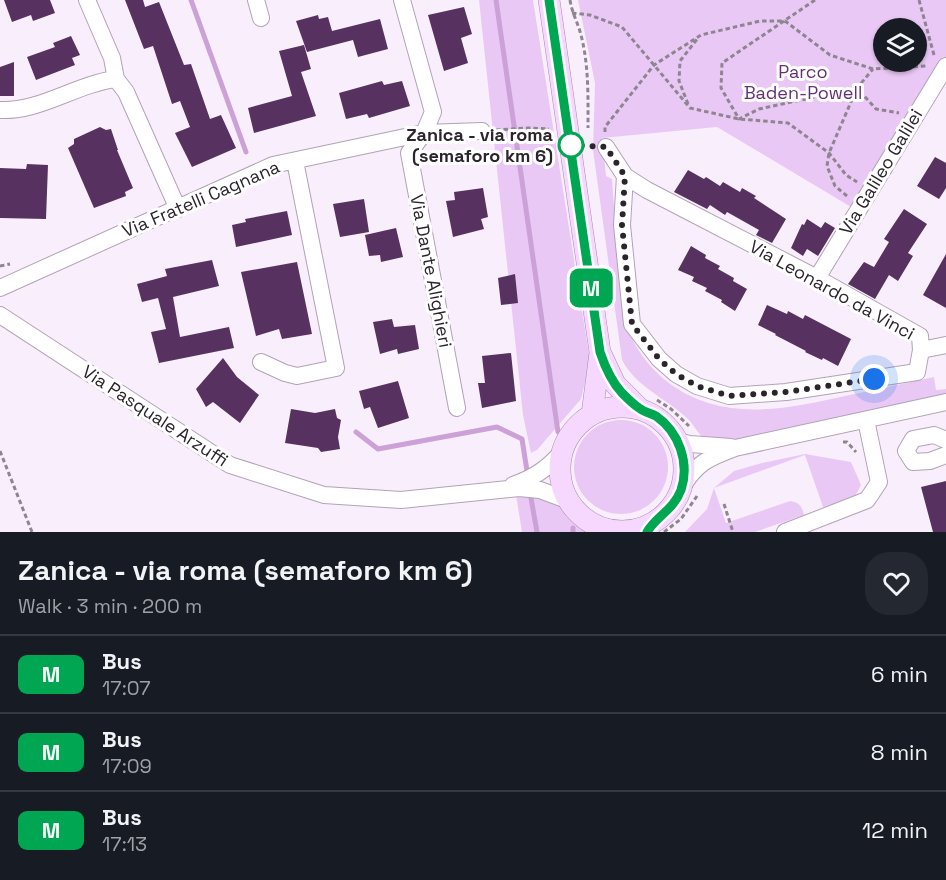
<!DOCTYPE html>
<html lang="en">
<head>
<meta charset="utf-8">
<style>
  body { margin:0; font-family:"Space Grotesk",sans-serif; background:#242831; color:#f1f3f6; height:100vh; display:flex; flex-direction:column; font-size:22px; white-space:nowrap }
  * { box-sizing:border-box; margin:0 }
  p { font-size:20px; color:#9ea1a6 }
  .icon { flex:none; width:33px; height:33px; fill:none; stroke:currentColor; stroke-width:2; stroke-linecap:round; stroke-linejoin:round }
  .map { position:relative; height:532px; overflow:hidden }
  .drawer { display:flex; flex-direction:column; background:#171b24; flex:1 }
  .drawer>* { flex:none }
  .badge { padding:0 12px; border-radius:9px; font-size:21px; line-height:39px }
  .buttons { position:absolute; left:873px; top:18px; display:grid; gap:12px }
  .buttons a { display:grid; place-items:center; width:54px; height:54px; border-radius:50%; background:#171b24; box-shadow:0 2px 4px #0004; font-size:30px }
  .you { position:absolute; width:30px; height:30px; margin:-15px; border:4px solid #fff; border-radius:50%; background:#1a73e8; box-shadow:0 0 0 9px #1a73e833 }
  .map>.badge { position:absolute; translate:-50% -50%; box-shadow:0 0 0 3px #fff }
  .round { display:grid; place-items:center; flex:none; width:63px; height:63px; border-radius:24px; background:#242831 }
  .headline { display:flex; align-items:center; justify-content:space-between; height:102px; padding:0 18px }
  h1 { font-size:28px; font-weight:800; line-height:45px }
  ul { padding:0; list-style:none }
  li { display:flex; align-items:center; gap:18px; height:78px; padding:0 18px; border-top:2px solid #363941 }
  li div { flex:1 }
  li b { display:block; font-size:22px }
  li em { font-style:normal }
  li .badge { min-width:66px; font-weight:700; text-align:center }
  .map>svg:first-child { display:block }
  .green { fill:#eac8f5; fill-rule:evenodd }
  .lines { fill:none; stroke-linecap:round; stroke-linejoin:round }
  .stream { stroke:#cba1d7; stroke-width:5 }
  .building { fill:#573261 }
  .minor-casing { stroke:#b2a2b7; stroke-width:18 }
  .major-casing { stroke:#ab88b5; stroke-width:22 }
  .path { stroke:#8e8590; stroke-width:3; stroke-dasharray:4.5 3; stroke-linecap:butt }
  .minor { stroke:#fff; stroke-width:16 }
  .major { stroke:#f6d8ff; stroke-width:21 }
  .line-casing { stroke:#fff; stroke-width:14 }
  .line { stroke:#00a651; stroke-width:9 }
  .walk { stroke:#2b242c; stroke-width:6; stroke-dasharray:0 10.8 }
  .stop-dot { fill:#fff; stroke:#00a651; stroke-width:3 }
  .labels { text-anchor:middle; stroke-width:6; stroke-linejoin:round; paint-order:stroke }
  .park-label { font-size:18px; fill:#643173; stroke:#fff }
  .stop-label { font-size:18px; font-weight:bold; fill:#2b242c; stroke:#fff; text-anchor:end }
  .street-label { font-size:18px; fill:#2b242c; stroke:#fff }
</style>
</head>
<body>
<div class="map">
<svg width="946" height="532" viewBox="0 0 946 532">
  <rect width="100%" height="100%" fill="#f9effc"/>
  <path class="green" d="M479,0H533L590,361L581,399L537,450L531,453L523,415Z
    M578,0H946V58L943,57L851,207L717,127L602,138L606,176L612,179C615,218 617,258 624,297C625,309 626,322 630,333C637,352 650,367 665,380C719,423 783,410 845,396C875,390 905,383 934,377L936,390L946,389V396L735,441C727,441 714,443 706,440C701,438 693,424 688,419C666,398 636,387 622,360L593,150L595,83ZM884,28H916V62H884Z
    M574 467a47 47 0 1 1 94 0a47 47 0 1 1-94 0Z
    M805,454L851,462L861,485L853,500L823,507L805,455L714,488L726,523L790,501C799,502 802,506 804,515L755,532H685L707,509L714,488L734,471L762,463Z
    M543,492L591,529L593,532H522L516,495Z"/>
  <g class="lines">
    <path class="stream" d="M191,0L246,152
      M496,0L558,432
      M356,432L378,449L497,427L522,439L527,471
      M531,498L537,532
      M573,528V532"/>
  </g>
  <path class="building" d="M4,0H50L55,13L33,21L31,15L12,22Z
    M125,0H143L145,7L159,2L184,65L191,64L210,119L221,115L236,148L192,167L175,133L190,127L180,101L172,104L153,46L144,49Z
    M464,7L472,34L461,38L468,63L444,71L428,15Z
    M318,15L319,19L328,17L332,31L380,19L388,49L358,57L353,40L307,52L296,21Z
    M71,36L80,55L72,58L75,65L36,80L27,57L55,47L53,43Z
    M304,45L311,69L301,72L316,116L254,133L248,108L292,96L279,51Z
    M14,62V96H0V67Z
    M382,81L384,85L402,81L410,106L369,118L367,114L346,119L339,93Z
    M100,127L106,130L111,129L118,150H117L133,188L125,192L126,196L94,208L68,148L74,144V139Z
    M935,157L946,163V188L939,199L917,186Z
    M27,164L48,165L46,219L0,218V168L26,169Z
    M688,170L704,179L706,177L720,186L723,182L740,192L742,188L756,196L754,198L786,219L772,243L756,235L759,230L727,212L725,215L710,205L707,209L674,192Z
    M483,188L488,217L481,219L484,229L453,237L446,201L455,200L454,192Z
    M364,199L369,232L340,237L333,204Z
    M904,209L927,224L908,253L913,256L898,281L889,275L875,299L848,284L864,262L874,267L889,242L884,239Z
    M287,211L292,235L236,247L232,225L246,222L245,219Z
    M807,219L821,228L825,222L835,228L818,256L807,249L803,256L791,248L802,224L804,225Z
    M396,228L403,257L381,262L380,255L369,256L365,235Z
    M691,246L706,255L705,258L720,266L718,269L734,278L733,281L747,289L735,311L721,302L722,300L705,291L707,288L692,281L694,277L678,270Z
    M946,254V308L923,295Z
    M212,260L219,286L173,297L180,337L229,327L234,348L159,363L151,332L166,329L158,298L142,302L137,284L167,276L165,269Z
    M297,262L312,334L282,339L279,329L256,336L241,272Z
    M515,274L518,303L501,305L498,278Z
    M767,305L787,314L788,311L803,319L805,315L851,339L838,366L823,358L822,360L805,352L806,351L775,335L776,334L758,325Z
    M392,319L394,327L415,325L419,349L398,354L397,349L380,354L373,322Z
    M511,353L516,401L482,408L478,383H485L482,356Z
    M223,358L237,377L259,395L240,423L213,402L206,407L196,389Z
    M398,381L409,418L378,428L370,407L364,409L359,391Z
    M291,409L315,413L335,409L337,418L341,420L338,437L340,449L321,452L318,448L285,443Z
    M946,481V532H933L921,487Z"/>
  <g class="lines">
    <g class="minor-casing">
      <path id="minor" d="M87,0L112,58L116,79L126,92L178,209
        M256,0L261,18
        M402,0L433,112L424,133L409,153L457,408
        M0,110C40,112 76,84 116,79
        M606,147L625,176L622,225L632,324L659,359L676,374L697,386L729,396L786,392L917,372L921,350L920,336L817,278L647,190L625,176
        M817,278L946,66
        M0,288L273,165L424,133L482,131
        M0,315L230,465L324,495L401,500L519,488L540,490L567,500
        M921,350L946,345
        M261,362L285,373L297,376L336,368L295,161
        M946,440L934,435L913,439L906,451L913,462L930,461L946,455
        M677,441L690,444L731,447
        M513,485C533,478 547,469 561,453
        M681,489C696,463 708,458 735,448L946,402
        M785,532L867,500L879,482L866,420"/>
    </g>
    <g class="major-casing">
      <path id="major" d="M549,0L600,352L615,384L640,409
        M560 469a62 62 0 1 1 124 0a62 62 0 1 1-124 0Z
        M592,414L600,353"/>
    </g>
    <path class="path" d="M570,0C572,13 578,23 581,35C589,66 588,98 588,128
      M815,0L722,63L721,88L739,119L759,109L857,88L876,109L899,113
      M919,0L934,55
      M572,13L590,15L622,27L690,108L739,119L788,123L829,153L846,175L857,182
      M688,104L679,81L680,61L698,38
      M496,130L528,128L549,129
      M605,132V127L654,65L701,35L760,21H785L830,55L873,69L926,66
      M847,196L835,186L827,166L829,153L857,88L873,69
      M0,266L10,264
      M657,400L671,409L689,426
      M843,442H847L856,452
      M0,451L32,532
      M724,504L733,532
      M664,532L681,519L697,496"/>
    <use href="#minor" class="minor"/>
    <use href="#major" class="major"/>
  </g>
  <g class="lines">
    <g class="line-casing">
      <path id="line" d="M549,0L600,352C605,367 611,381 622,393C627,398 633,404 639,408C644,412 650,413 656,416C679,432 690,463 681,490C673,511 657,515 647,532"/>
    </g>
    <use href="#line" class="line"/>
    <path class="walk" d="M571,145L606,147L625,176L622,225L632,324L659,359L676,374L697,386L729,396L786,392L874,379"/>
  </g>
  <circle class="stop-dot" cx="571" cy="145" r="12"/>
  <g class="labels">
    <g class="park-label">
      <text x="803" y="78">Parco<tspan x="803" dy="21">Baden-Powell</tspan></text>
    </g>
    <g class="stop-label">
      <text x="553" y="141">Zanica - via roma<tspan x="553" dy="21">(semaforo km 6)</tspan></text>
    </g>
    <g class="street-label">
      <text transform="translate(881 172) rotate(-59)" y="6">Via Galileo Galilei</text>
      <text transform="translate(201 199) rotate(-23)" y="6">Via Fratelli Cagnana</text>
      <text transform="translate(431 271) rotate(79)" y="6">Via Dante Alighieri</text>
      <text transform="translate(832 290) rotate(29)" y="6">Via Leonardo da Vinci</text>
      <text transform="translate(155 416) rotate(33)" y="6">Via Pasquale Arzuffi</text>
    </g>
  </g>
</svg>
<div class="buttons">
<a><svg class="icon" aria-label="layers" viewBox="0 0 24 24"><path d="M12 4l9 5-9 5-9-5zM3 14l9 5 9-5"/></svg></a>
</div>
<div class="you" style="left:874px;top:379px"></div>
<b class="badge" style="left:591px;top:288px;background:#00a651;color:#fff">M</b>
</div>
<section class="drawer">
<div class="headline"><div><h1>Zanica - via roma (semaforo km 6)</h1><p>Walk · 3 min · 200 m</p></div><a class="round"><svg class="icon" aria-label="heart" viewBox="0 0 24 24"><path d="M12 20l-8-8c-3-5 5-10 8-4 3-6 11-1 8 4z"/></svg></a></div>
<ul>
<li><span class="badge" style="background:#00a651;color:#fff">M</span><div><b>Bus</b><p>17:07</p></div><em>6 min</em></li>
<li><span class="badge" style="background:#00a651;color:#fff">M</span><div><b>Bus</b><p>17:09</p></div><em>8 min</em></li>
<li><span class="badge" style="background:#00a651;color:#fff">M</span><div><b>Bus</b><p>17:13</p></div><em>12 min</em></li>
</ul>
</section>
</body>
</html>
